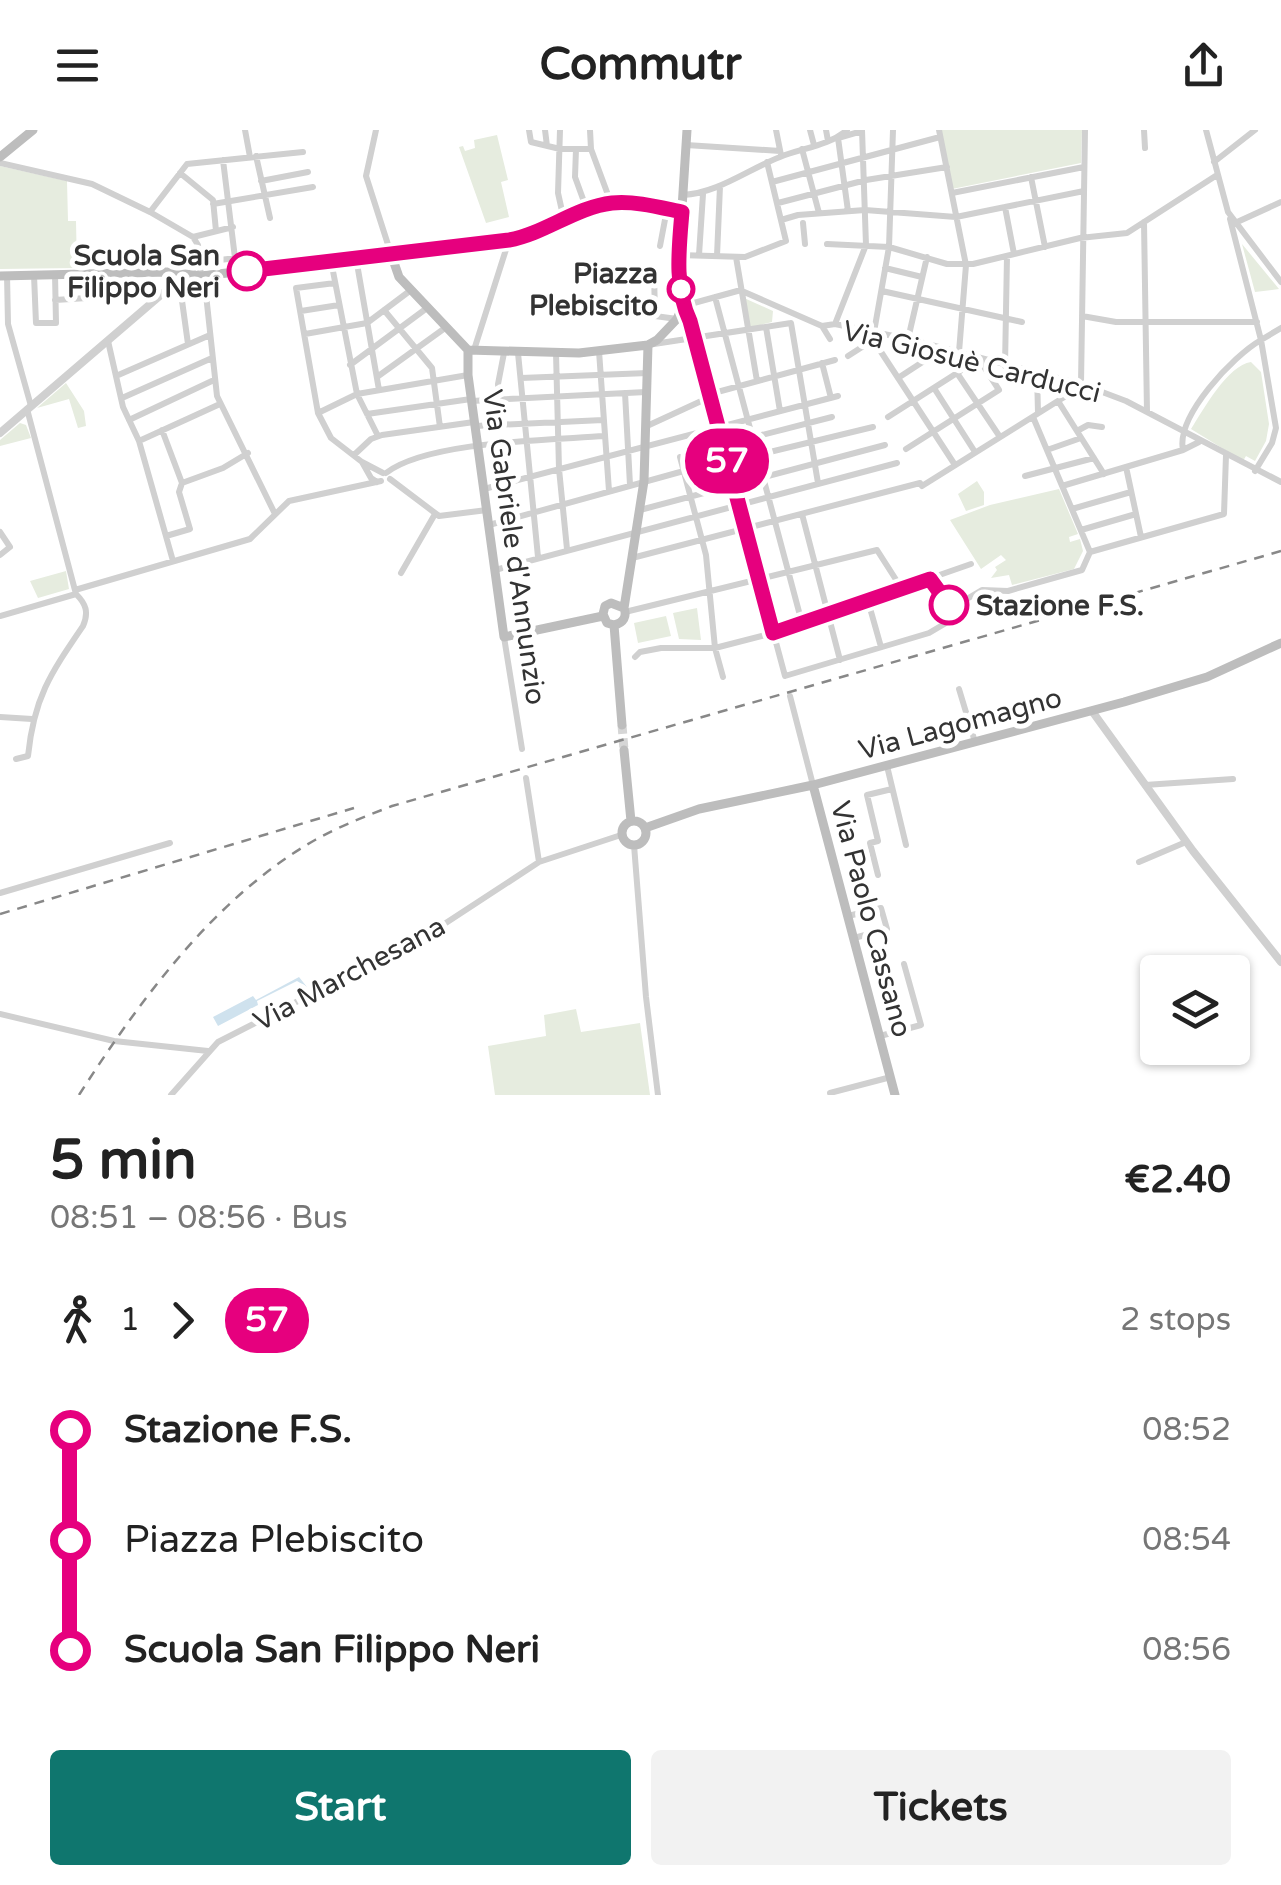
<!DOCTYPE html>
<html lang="en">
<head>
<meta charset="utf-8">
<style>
  body { margin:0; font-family:"Varela Round",sans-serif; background:#f2f2f2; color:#222; height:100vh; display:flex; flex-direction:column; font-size:38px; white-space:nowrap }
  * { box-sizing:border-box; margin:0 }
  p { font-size:32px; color:#767676 }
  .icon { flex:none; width:55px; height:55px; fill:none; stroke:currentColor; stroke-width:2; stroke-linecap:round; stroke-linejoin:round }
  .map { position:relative; height:965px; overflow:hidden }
  .details { display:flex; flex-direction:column; background:#fff; flex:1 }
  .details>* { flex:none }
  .badge { padding:0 20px; border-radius:32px; font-size:35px; line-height:65px }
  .fabs { position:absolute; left:1140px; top:825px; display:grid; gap:20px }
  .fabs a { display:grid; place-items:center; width:110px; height:110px; border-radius:10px; background:#fff; box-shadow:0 2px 8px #0004; font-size:50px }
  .map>.badge { position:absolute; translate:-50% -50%; box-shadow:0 0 0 5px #fff }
  .legs { display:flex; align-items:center; gap:15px; height:110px; padding:0 50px; font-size:32px }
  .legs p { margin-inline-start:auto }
  .overview { display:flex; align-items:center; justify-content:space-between; height:170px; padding:0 50px }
  h1 { font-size:55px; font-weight:800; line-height:75px }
  .primary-button { display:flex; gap:20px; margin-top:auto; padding:20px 50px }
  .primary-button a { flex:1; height:115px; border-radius:10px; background:#0f766e; color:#fff; font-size:40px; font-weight:800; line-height:115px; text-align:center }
  .primary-button a+a { background:#f2f2f2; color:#222 }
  ul { padding:0 50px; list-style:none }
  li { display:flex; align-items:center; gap:35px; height:110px; font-size:38px }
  li i { display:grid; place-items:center; width:15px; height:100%; margin:0 12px; background:currentColor }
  li i::after { content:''; width:25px; height:25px; margin:-12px; border:8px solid; border-radius:50%; background:#fff }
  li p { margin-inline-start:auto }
  li:first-child i { background:linear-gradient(#0000 50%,currentColor 0) }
  li:last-child i { background:linear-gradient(currentColor 50%,#0000 0) }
  header { display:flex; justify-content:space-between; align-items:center; height:130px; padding:0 50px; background:#fff; font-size:45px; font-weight:800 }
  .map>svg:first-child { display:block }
  .green { fill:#e6ecdf }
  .water { fill:#cfe2ee }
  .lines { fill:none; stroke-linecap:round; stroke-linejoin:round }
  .secondary-tunnel { stroke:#d6d6d6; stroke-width:9; stroke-dasharray:9 4.5; stroke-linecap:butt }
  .minor { stroke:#d0d0d0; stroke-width:6 }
  .tertiary { stroke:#d0d0d0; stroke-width:8 }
  .secondary { stroke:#bdbdbd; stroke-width:9 }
  .rail { stroke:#888; stroke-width:2.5; stroke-dasharray:10 8; stroke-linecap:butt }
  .line-1-casing { stroke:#fff; stroke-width:22 }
  .line-1 { stroke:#e6007e; stroke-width:15 }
  .stop-1-dot { fill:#fff; stroke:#e6007e; stroke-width:5 }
  .labels { text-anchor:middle; stroke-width:10; stroke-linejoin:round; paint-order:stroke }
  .stop-label { font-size:28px; font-weight:bold; fill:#333; stroke:#fff; text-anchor:end }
  .street-label { font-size:28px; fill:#333; stroke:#fff }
</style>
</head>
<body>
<header><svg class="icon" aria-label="menu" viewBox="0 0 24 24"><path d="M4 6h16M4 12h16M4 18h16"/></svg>Commutr<svg class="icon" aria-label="share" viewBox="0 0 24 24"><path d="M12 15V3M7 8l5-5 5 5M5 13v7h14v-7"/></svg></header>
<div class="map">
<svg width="1281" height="965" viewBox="0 0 1281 965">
  <rect width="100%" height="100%" fill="#fff"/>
  <path class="green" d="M941,0H1082L1081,33L952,59Z
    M497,5L508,50L501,52L509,87L486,93L459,17L463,16L465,21L475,18L474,10Z
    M0,36L67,51L68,91H76L77,138L0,139Z
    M1242,114L1279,159L1255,162Z
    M744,168L773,181L772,192L749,198Z
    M1251,232L1261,242L1269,294L1266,311L1255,331L1246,326L1243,331L1191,299C1203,280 1228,235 1251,232Z
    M66,253L84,281L86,296L78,298L69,269L37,278Z
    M20,293L26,295L31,308L0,316V310Z
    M977,351L984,362V375L966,381L958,364Z
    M1059,359L1078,404L1069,407L1070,412L1080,409L1083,421L1074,439L1012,455L1009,445L991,448L997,440L995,437L1006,430L1001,425L981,439L950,390L990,375Z
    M66,441L69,459L38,468L30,451Z
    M697,478L701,510L679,509L673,483Z
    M666,486L671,506L638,513L634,493Z
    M576,879L581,902L640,893L650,965H495L488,916L546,906L544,885Z"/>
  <path class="water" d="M299,847L307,857L297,851L257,871L258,875L218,896L213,887L253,866L256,870Z"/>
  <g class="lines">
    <path class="secondary-tunnel" d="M622,595L624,620"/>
    <path class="minor" d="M245,0L250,27
      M376,0L366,46L391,124L527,107L611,73H638L681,82
      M529,0L531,12L560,19H591
      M545,0L547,16
      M560,0L558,63L564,90
      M590,0L591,19L611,73
      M776,0L781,25
      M810,0L814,15
      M826,0L828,11
      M939,0L966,135L959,222
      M1144,0L1145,18
      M1206,0L1228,82L1281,152
      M686,15L780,21
      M576,19L575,47L587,80
      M802,19L819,83
      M256,26L270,88
      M223,30L235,128
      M1214,32L1255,0
      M0,33L92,54L150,82L193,107L198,115L201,146
      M180,43L213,70L216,101
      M1031,47L1045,117
      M261,51L308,42
      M772,52L940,7
      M952,63L1084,37
      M683,65C718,63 747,40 780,27C802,18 829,16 847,0
      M778,73L866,50L947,37
      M213,74L313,57
      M1005,77L1014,124
      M848,81L838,8L862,1
      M150,82L187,34L303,22
      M1230,89L1261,210L1281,198
      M781,90L798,85L865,80L956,87L1084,61
      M1144,92L1147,282
      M803,93L805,114
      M1235,93L1281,72
      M193,107L233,97
      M827,114L889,117L947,134H973L1080,108L1127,103L1217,45
      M660,116L667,79
      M679,125L745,127L786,111L767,32
      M699,125L703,64
      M717,126L720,56
      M736,127L757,251
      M356,128L379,260
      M331,131L357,264L378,306
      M885,138L922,147
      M654,142L655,186L677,189
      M7,145L8,194L31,276
      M34,145L36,193H56L55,144
      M190,146L195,135L201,132L255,126L258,140
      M204,146L217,266L275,384
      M179,149L188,214
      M335,153L296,158L318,283L331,308L362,332
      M741,160L683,176L690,191L785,546L929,503L951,490L955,476
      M742,161L822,196L830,209
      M882,161L1022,192
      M715,167L802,493
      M55,170L87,168
      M384,180L432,238L440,297
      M301,181L339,175
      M1082,186L1116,192H1257
      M791,193L818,353
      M835,194L866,115L862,0
      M822,196L835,194L908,209L1081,254L1126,271L1281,352
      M766,197L780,281
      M868,202L955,335
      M874,202L889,117L893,0
      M305,204L367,193L411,160
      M908,209L927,127
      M108,211L123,277L139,311L173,431
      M654,214L791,193
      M474,220L509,110
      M599,221L609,361
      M518,223L538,427
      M556,223L559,339L567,419
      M848,226L873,210
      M822,233L831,268
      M350,235L427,178
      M1005,236L1007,126
      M957,243L1000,307
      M1037,243L1038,283
      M116,246L210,205
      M377,247L445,198
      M521,248L648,243
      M898,248L941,220
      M934,258L975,322
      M625,263L630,355
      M710,264L835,230
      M122,268L212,228
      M499,269L498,254L504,223
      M471,271L646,262
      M1058,271L1104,344
      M318,283L357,264L468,245
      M367,284L471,269
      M888,287L979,229L999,260L906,319
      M1033,287L1090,422
      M129,290L214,250
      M475,296L603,290
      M647,296L710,267
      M162,300L182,353L179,362L190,399L166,406
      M1077,301L1088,295L1102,297
      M139,311L220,274
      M723,315L832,287
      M1047,320L1081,308
      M1183,320C1176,286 1233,226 1261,210L1276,298L1272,313L1255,341
      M354,325L371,309L382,305L474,292
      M757,325L873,297
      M680,327L706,425L715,518L723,547
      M1126,337L1141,407
      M386,343C427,311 552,310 604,306
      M1025,346L1094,328
      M390,349L439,386L487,380
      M377,352L371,348L362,332L383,343
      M182,353L223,338L248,323
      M1062,356L1183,320L1199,312
      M484,359L838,266
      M1072,379L1131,362
      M640,380L885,315
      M802,384L840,530
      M489,395L727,329
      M1081,400L1136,384
      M0,402L10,417L0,425
      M1090,422L1224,384L1226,325
      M632,428L920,353L922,356L1077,259L1081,254L1085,0
      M495,440L897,333
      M401,443L435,384
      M930,449L943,469L955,476
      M75,460L250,409L289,371L381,351
      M868,471L881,517
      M955,476L982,460L1008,461L1082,440L1090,422
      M625,482L877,420L902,459
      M0,486L76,464
      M504,507L522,619
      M635,527L640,522L661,518H715L773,503L971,434
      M959,559L975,612
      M790,566L813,655
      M0,587L32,589
      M16,629L28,626C34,567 51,543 83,496C89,482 86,474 76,464L27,279
      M887,636L906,715
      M526,648L539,732
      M1145,655L1233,649
      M634,715L646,867L658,965
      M1139,732L1186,712
      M878,745L870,713L878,711L867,665L892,659
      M0,763L170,713
      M848,786L881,778L887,799L854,808
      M0,884L114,911L208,921
      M880,906L921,895L904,834
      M830,963L891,947
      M171,965L218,912L429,804L539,732L621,705"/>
    <path class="tertiary" d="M0,303L183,146
      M1092,581L1193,721L1281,832"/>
    <path class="secondary" d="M0,27L33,0
      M0,146L168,142L201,146L391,124L399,147L468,220L579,223L648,215L657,210L677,189L683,176L679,125L687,0
      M468,220V245L504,507L603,486
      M614,495C624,493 627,486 624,478L644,351L648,215
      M622,595L614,495L607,493L603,484L605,476L611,473L624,478
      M624,620L631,691
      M813,655L895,965
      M622 703a12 12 0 1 1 24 0a12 12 0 1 1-24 0Z
      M645,698L699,679L813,655L1124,572L1207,547L1281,513"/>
    <path class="rail" d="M0,784L354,678
      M79,965C140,870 215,767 315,710C340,696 366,686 392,676L1281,421"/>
  </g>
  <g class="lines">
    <g class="line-1-casing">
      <path id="line-1" d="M247,141L509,110C544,104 576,77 612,73C636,71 658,77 682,82C679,118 674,157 690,191L773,503L930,449L949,475"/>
    </g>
    <use href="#line-1" class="line-1"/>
  </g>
  <g class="stop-1-dot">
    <circle cx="247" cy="141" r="18"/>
    <circle cx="681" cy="159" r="12"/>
    <circle cx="949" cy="475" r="18"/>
  </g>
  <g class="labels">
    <g class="stop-label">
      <text x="220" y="135">Scuola San<tspan x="220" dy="32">Filippo Neri</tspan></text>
      <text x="658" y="153">Piazza<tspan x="658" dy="32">Plebiscito</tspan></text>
      <text x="976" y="485" text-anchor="start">Stazione F.S.</text>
    </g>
    <g class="street-label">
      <text transform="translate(972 231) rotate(14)" y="10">Via Giosuè Carducci</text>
      <text transform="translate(515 417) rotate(82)" y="10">Via Gabriele d'Annunzio</text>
      <text transform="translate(960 593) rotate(-15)" y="10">Via Lagomagno</text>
      <text transform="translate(872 789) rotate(75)" y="10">Via Paolo Cassano</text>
      <text transform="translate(349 843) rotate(-28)" y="10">Via Marchesana</text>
    </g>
  </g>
</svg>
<div class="fabs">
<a><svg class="icon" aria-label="layers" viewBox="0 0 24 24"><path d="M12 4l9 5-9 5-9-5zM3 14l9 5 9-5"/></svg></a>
</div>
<b class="badge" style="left:727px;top:331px;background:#e6007e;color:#fff">57</b>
</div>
<section class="details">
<div class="overview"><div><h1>5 min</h1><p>08:51 – 08:56 · Bus</p></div><b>€2.40</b></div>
<div class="legs"><svg class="icon" aria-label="walk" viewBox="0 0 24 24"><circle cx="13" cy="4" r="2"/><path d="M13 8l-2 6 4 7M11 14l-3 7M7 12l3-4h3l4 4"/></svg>1<svg class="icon" aria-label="forward" viewBox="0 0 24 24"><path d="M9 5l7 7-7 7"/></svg><b class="badge" style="background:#e6007e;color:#fff">57</b><p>2 stops</p></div>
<ul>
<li><i style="color:#e6007e"></i><b>Stazione F.S.</b><p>08:52</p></li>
<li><i style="color:#e6007e"></i><span>Piazza Plebiscito</span><p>08:54</p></li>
<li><i style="color:#e6007e"></i><b>Scuola San Filippo Neri</b><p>08:56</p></li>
</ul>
<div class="primary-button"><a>Start</a><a>Tickets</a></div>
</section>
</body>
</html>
